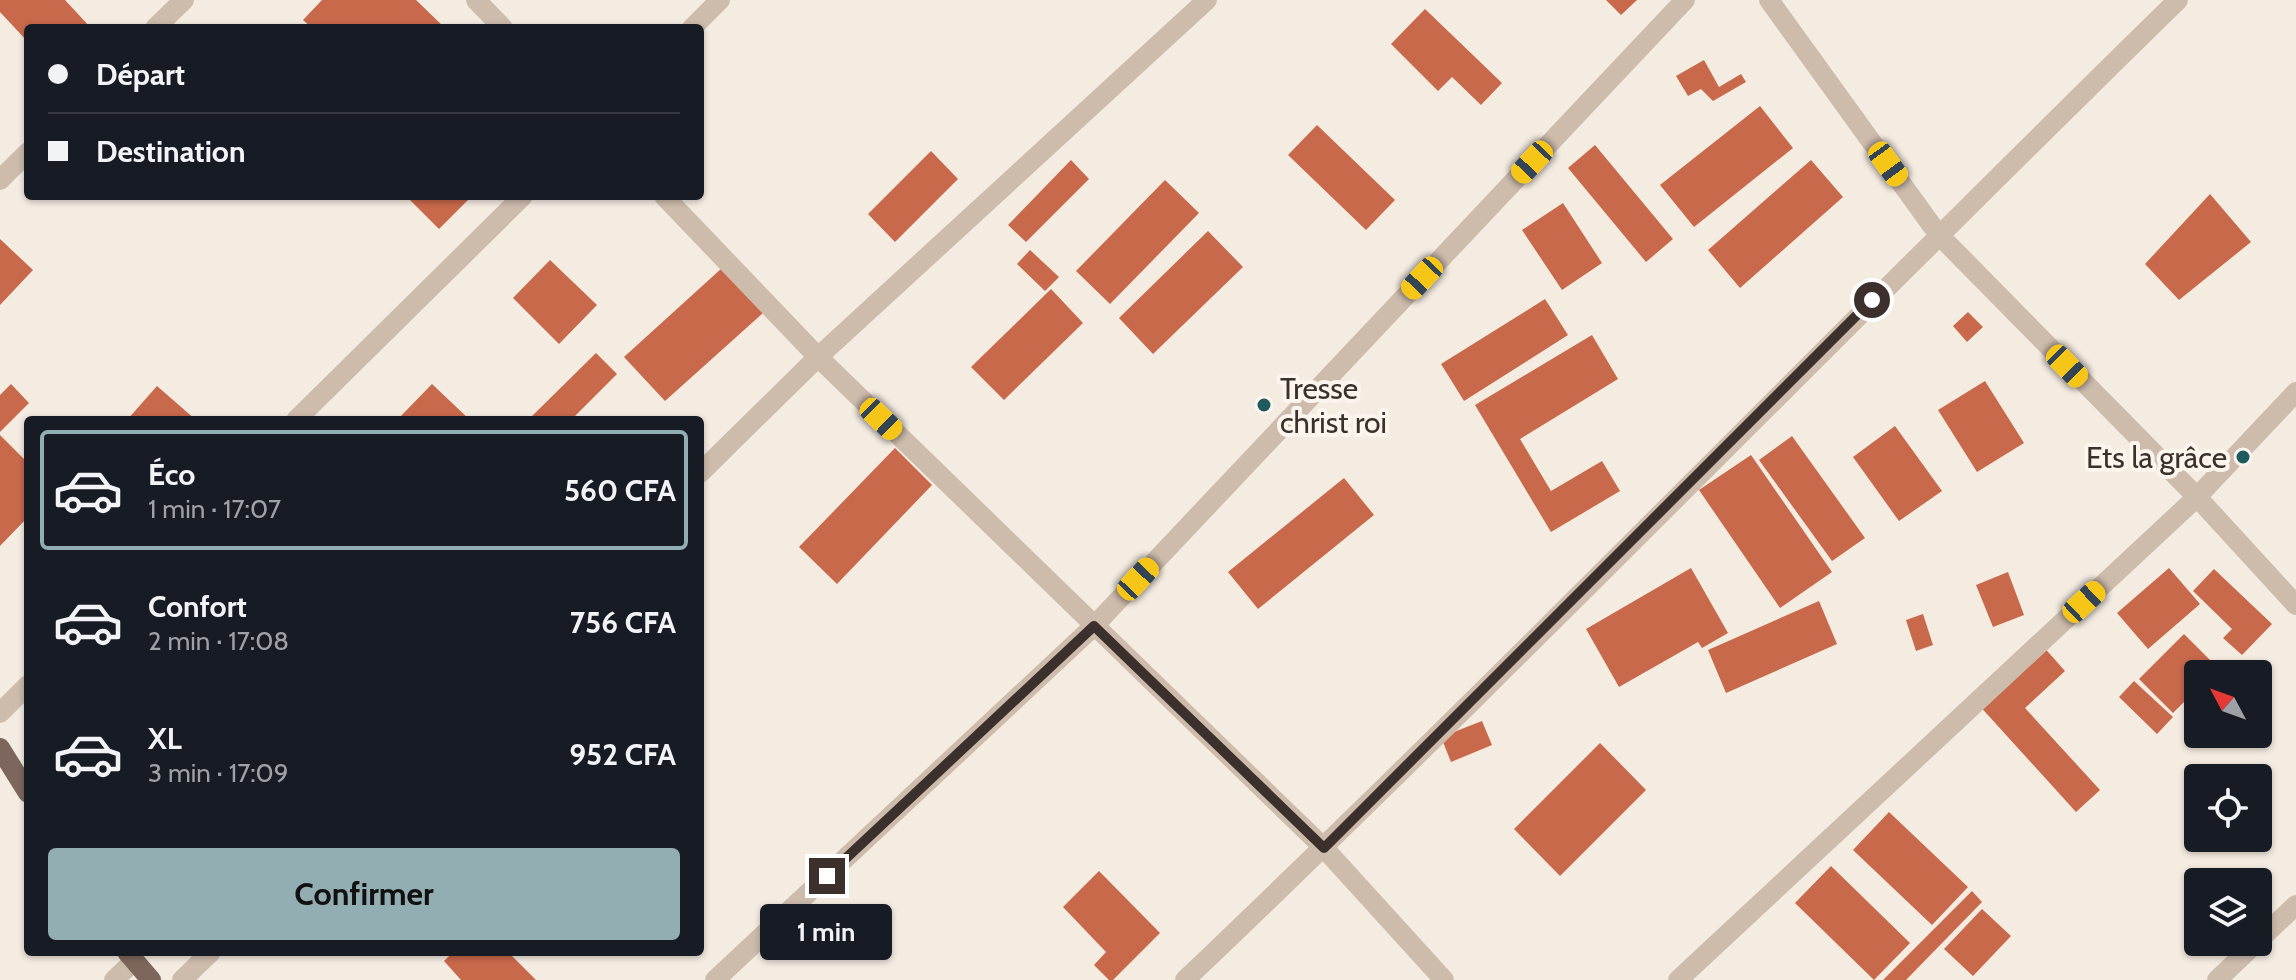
<!DOCTYPE html>
<html lang="fr">
<meta charset="utf-8">
<style>
:root{--surface:#171b24;--page:#242831;--text:#f1f3f6;--muted:#9ea1a6;--line:#363941;--accent:#92aeb2}
body{margin:0;font-family:Cabin,sans-serif;background:var(--page);color:var(--text);height:100vh;display:flex;flex-direction:column;font-size:30px;white-space:nowrap}
*{box-sizing:border-box;margin:0}
p{font-size:26px;color:var(--muted)}
.icon{flex:none;width:44px;height:44px;fill:none;stroke:currentColor;stroke-width:2;stroke-linecap:round;stroke-linejoin:round}
.map{position:relative;flex:1;overflow:hidden}
.details{position:absolute;left:24px;top:416px;width:680px;height:540px;display:flex;flex-direction:column;background:var(--surface);border-radius:8px;box-shadow:0 2px 6px #0004}
.details>*{flex:none}
.guide{position:absolute;left:24px;top:24px;width:680px;height:176px;border-radius:8px;box-shadow:0 2px 6px #0004;display:grid;align-content:center;height:176px;padding:0 24px;background:var(--surface)}
.needle{width:52px;rotate:311deg}
.buttons{position:absolute;left:2184px;top:660px;display:grid;gap:16px}
.buttons a{display:grid;place-items:center;width:88px;height:88px;border-radius:8px;background:var(--surface);box-shadow:0 2px 6px #0004;font-size:40px}
.end{position:absolute;width:36px;height:36px;margin:-18px;border:10px solid #3b302b;background:#fff;box-shadow:0 0 0 4px #fff}
.from{border-radius:50%}
.bubble{position:absolute;height:56px;border-radius:8px;background:var(--surface);box-shadow:0 2px 6px #0004;font-size:26px;font-weight:700;line-height:56px;text-align:center}
.car{position:absolute;width:24px;height:48px;margin:-24px -12px;border-radius:10px;box-shadow:0 0 6px 2px #0007;background:linear-gradient(#f5c518 24%,#345 0 40%,#f5c518 0 76%,#345 0 86%,#f5c518 0)}
.guide b{display:flex;align-items:center;gap:28px;height:76px;font-size:30px}
.guide b+b{border-top:2px solid var(--line)}
.guide i{width:20px;height:20px;background:var(--text)}
ul{padding:14px 0 0;list-style:none}
li{display:flex;align-items:center;gap:24px;height:120px;margin:0 16px 12px;padding:0 8px;border:4px solid transparent;border-radius:8px}
li div{flex:1}
li b{display:block;font-size:30px}
li em{font-style:normal;font-weight:700}
li.selected{border-color:var(--accent)}
li>.icon{width:72px;height:72px;stroke-width:1.5}
.button{display:flex;gap:16px;margin-top:auto;padding:16px 24px}
.button a{flex:1;height:92px;border-radius:8px;background:var(--accent);color:#111;font-size:32px;font-weight:700;line-height:92px;text-align:center}
.map>svg:first-child{display:block}
.building{fill:#c8694b}
.lines{fill:none;stroke-linecap:round;stroke-linejoin:round}
.minor{stroke:#cdbbac;stroke-width:20}
.primary{stroke:#7d675c;stroke-width:20}
.route{stroke:#3b302b;stroke-width:10}
.poi-dot{fill:#1f5a5e;stroke:#fbf5ee;stroke-width:3}
.labels{text-anchor:middle;dominant-baseline:central;stroke-width:8;stroke-linejoin:round;paint-order:stroke}
.poi-label{font-size:30px;fill:#3b302b;stroke:#fbf5ee;text-anchor:start}
</style>
<div class="map">
<svg width="2296" height="980" viewBox="0 0 2296 980">
<rect width="100%" height="100%" fill="#f4ebe1"/>
<path class="building" d="M0 0H65L91 28H28V42L0 12Z
M322 0H416L445 28H312L303 20Z
M1606 0H1637L1621 15Z
M1425 9 1502 83 1481 105 1452 77 1438 91 1391 44Z
M1704 60 1719 87 1741 74 1746 82 1713 101 1701 89 1688 96 1676 76Z
M1760 106 1793 148 1694 227 1660 185Z
M1317 125 1395 200 1366 230 1288 155Z
M1595 145 1673 239 1646 262 1568 168Z
M931 151 958 179 895 242 868 214Z
M1071 160 1089 179 1026 242 1008 225Z
M1811 160 1843 197 1740 288 1708 250Z
M1165 180 1199 213 1110 304 1076 271Z
M2210 194 2251 242 2179 300 2145 264Z
M406 196H472L439 229Z
M1563 203 1602 263 1562 290 1522 230Z
M1208 231 1243 267 1153 354 1119 318Z
M0 239 33 270 0 305Z
M1030 250 1059 277 1045 291 1017 264Z
M550 260 597 305 559 344 513 298Z
M722 268 763 313 665 401 624 357Z
M1051 289 1083 323 1004 400 971 367Z
M1545 299 1568 335 1464 401 1441 364Z
M1968 312 1983 327 1967 342 1953 326Z
M1592 335 1618 379 1520 439 1551 491 1602 461 1620 491 1551 532 1475 405Z
M596 353 617 374 571 420H528Z
M1985 381 2024 443 1977 472 1938 410Z
M11 384 29 403 0 432V395Z
M432 384 470 420H397Z
M157 386 196 420H127Z
M1895 426 1942 491 1899 521 1853 457Z
M0 435 28 463V517L0 546Z
M1792 436 1865 538 1832 561 1759 460Z
M895 448 932 485 837 584 799 547Z
M1751 455 1832 572 1780 608 1699 490Z
M1344 478 1374 515 1258 609 1228 572Z
M1691 568 1728 633 1702 648 1698 642 1619 687 1586 629Z
M2169 568 2200 604 2148 649 2117 613Z
M2214 569 2272 624 2242 655 2223 638 2232 629 2193 591Z
M2008 572 2024 615 1993 627 1976 585Z
M1819 601 1837 644 1726 693 1708 650Z
M1923 614 1933 645 1916 651 1906 620Z
M2184 634 2218 668 2212 674H2198V688L2173 713 2139 679Z
M2041 644 2065 671 2025 708 2100 790 2076 812 1977 703Z
M2134 681 2173 717 2157 734 2119 697Z
M1482 721 1492 745 1451 762 1441 737Z
M1600 743 1646 790 1560 876 1514 829Z
M1889 812 1968 887 1932 925 1853 850Z
M1831 866 1910 943 1874 980 1795 903Z
M1099 871 1160 933 1113 980H1109L1094 965 1106 952 1063 907Z
M1972 891 1982 902 1906 980H1883Z
M1982 909 2011 936 1973 976 1944 949Z
M453 952H508L536 980H461L444 961Z"/>
<g class="lines">
<path class="minor" d="M476 0 503 28
M1769 0 1938 234 2197 497 2296 605
M155 28 184 0
M692 28 720 0
M0 180 28 152
M664 196 818 357 1324 848 1444 980
M296 420 523 196
M700 473 818 357 1207 0
M0 713 28 685
M2258 941 2296 905
M114 980 133 962
M182 980 211 952
M715 980 1094 626 1685 0
M1185 980C1522 659 1845 325 2178 0
M1678 980 2197 497 2296 392
M2217 980 2257 942"/>
<path class="primary" d="M0 748 28 793
M127 952 151 980"/>
</g>
<g class="lines">
<path class="route" d="M827 876 1094 626 1324 848 1872 300"/>
</g>
<g class="poi-dot">
<circle cx="1264" cy="405" r="8"/>
<circle cx="2243" cy="457" r="8"/>
</g>
<g class="labels">
<g class="poi-label">
<text x="1280" y="388">Tresse<tspan x="1280" dy="34">christ roi</tspan></text>
<text x="2227" y="457" text-anchor="end">Ets la grâce</text>
</g>
</g>
</svg>
<div class="buttons">
<a><svg class="needle" viewBox="-14 -14 28 28"><path d="M0-13l5 13h-10z" fill="#e53935"/><path d="M0 13l5-13h-10z" fill="#9ea1a6"/></svg></a>
<a><svg class="icon" aria-label="locate" viewBox="0 0 24 24"><circle cx="12" cy="12" r="6"/><path d="M12 2v4M12 18v4M2 12h4M18 12h4"/></svg></a>
<a><svg class="icon" aria-label="layers" viewBox="0 0 24 24"><path d="M12 4l9 5-9 5-9-5zM3 14l9 5 9-5"/></svg></a>
</div>
<i class="end from" style="left:1872px;top:300px"></i>
<i class="end" style="left:827px;top:876px"></i>
<div class="bubble" style="left:760px;top:904px;width:132px">1 min</div>
<i class="car" style="left:1532px;top:162px;rotate:223deg"></i>
<i class="car" style="left:1888px;top:164px;rotate:144deg"></i>
<i class="car" style="left:1422px;top:278px;rotate:223deg"></i>
<i class="car" style="left:2067px;top:366px;rotate:136deg"></i>
<i class="car" style="left:881px;top:419px;rotate:134deg"></i>
<i class="car" style="left:1138px;top:579px;rotate:43deg"></i>
<i class="car" style="left:2084px;top:602px;rotate:47deg"></i>
<div class="guide">
<b><i class="from"></i>Départ</b>
<b><i></i>Destination</b>
</div>
<section class="details">
<ul>
<li class="selected"><svg class="icon" aria-label="car" viewBox="0 0 24 24"><path d="M5 17H2v-5l4-1 3-4h7l3 4 3 1v5h-3M9 17h6M6 11h13"/><circle cx="7" cy="17" r="2"/><circle cx="17" cy="17" r="2"/></svg><div><b>Éco</b><p>1 min · 17:07</p></div><em>560 CFA</em></li>
<li><svg class="icon" aria-label="car" viewBox="0 0 24 24"><path d="M5 17H2v-5l4-1 3-4h7l3 4 3 1v5h-3M9 17h6M6 11h13"/><circle cx="7" cy="17" r="2"/><circle cx="17" cy="17" r="2"/></svg><div><b>Confort</b><p>2 min · 17:08</p></div><em>756 CFA</em></li>
<li><svg class="icon" aria-label="car" viewBox="0 0 24 24"><path d="M5 17H2v-5l4-1 3-4h7l3 4 3 1v5h-3M9 17h6M6 11h13"/><circle cx="7" cy="17" r="2"/><circle cx="17" cy="17" r="2"/></svg><div><b>XL</b><p>3 min · 17:09</p></div><em>952 CFA</em></li>
</ul>
<div class="button"><a>Confirmer</a></div>
</section>
</div>
